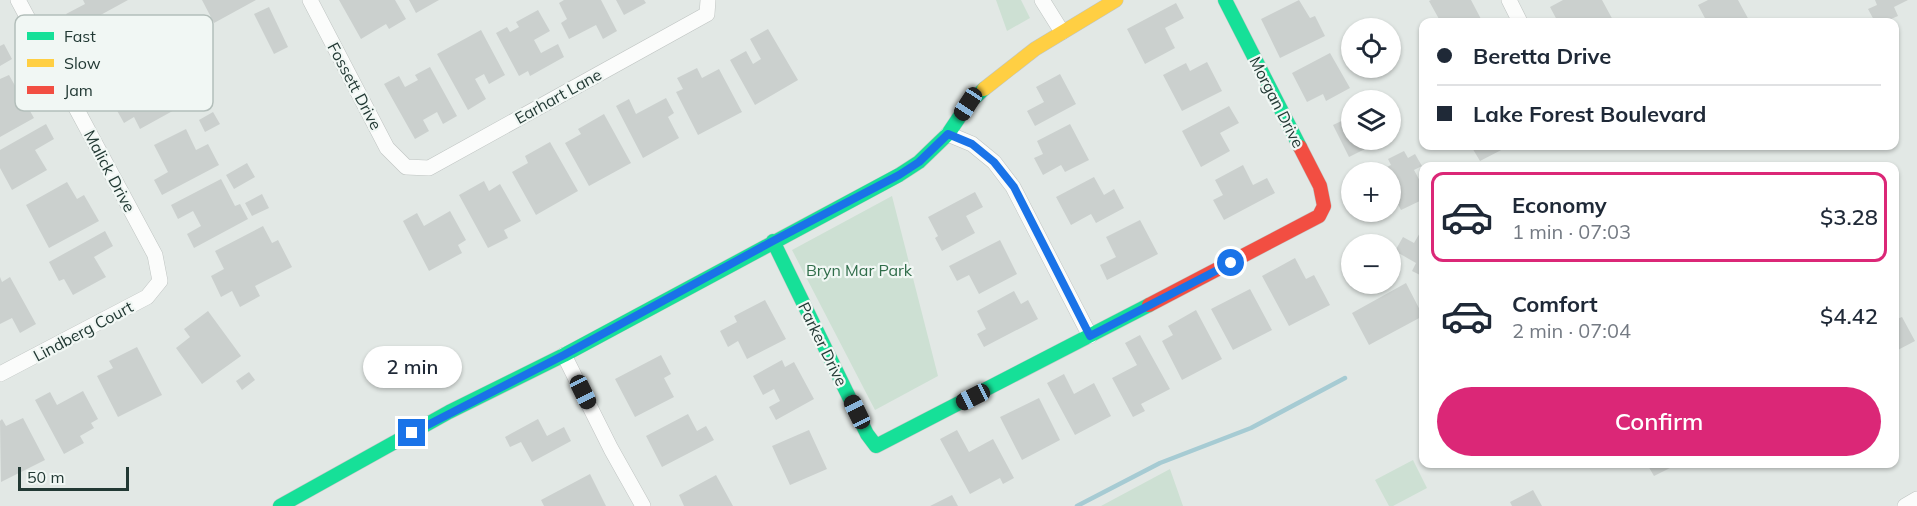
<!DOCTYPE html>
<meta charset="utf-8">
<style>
:root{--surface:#fff;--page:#f6f6f7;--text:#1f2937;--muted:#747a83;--line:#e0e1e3;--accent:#db2777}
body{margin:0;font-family:Mulish,sans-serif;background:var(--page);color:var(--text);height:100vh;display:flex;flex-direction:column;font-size:22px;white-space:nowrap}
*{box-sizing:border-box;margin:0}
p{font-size:20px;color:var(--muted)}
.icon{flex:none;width:33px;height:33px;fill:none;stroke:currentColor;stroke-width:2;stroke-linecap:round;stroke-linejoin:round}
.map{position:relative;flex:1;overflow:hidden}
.details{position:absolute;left:1419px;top:162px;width:480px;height:306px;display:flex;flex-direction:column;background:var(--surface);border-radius:12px;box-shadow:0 2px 4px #0004}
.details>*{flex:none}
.top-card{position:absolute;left:1419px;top:18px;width:480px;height:132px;border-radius:12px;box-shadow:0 2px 4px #0004;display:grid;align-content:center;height:132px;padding:0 18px;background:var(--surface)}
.controls{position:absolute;left:1341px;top:18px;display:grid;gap:12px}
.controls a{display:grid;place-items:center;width:60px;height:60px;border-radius:50%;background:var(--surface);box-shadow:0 2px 4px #0004;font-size:30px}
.scale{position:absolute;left:18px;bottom:15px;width:111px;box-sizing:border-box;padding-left:6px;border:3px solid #223934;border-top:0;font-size:16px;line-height:21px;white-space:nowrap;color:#223934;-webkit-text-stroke:4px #f1f7f4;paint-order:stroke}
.end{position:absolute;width:27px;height:27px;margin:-14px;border:8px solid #1a73e8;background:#fff;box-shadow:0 0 0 3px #fff}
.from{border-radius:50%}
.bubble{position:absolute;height:42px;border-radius:21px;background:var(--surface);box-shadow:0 2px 4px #0004;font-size:20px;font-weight:600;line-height:42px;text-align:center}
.car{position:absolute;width:18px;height:36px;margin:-18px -9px;border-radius:8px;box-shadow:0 0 4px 2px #0007;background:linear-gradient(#222 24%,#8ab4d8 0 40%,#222 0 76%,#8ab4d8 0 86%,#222 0)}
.top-card b{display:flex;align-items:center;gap:21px;height:57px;font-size:22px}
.top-card b+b{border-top:2px solid var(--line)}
.top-card i{width:15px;height:15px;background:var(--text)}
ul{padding:10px 0 0;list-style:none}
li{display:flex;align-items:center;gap:18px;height:90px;margin:0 12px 9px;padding:0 6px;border:3px solid transparent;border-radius:12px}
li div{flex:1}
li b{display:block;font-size:22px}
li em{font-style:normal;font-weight:600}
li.active{border-color:var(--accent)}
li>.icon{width:54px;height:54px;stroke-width:1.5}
.button{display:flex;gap:12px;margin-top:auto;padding:12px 18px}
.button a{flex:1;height:69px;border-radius:36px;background:var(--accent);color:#fff;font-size:24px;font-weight:600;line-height:69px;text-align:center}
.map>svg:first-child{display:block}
.green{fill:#cde0d3}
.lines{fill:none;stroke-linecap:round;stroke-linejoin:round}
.stream{stroke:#a6cbd3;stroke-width:4.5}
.building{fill:#cbd0ce}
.street-casing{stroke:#bfc4c2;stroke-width:16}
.fast-casing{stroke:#bfc5c3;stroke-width:15}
.slow-casing{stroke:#bfc5c3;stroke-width:15}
.jam-casing{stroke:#bfc5c3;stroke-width:15}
.street{stroke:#fbfcfb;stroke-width:15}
.fast{stroke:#16e098;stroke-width:14}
.slow{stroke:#ffcf43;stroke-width:14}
.jam{stroke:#f24e42;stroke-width:14}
.route{stroke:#1a73e8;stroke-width:8}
.labels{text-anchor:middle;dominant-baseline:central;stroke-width:4.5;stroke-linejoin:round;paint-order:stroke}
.street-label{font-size:16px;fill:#223934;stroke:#f1f7f4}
.park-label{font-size:16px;fill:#306d4a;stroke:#f1f7f4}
.key{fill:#f1f7f4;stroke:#b3beba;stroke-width:1.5}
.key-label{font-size:16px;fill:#223934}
</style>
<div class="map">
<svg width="1917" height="506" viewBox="0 0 1917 506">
<rect width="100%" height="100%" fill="#e2e8e5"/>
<path class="green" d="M996 0H1021L1030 18 1007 31Z
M892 196 938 376 875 410 792 250Z
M1413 460 1427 488 1393 506H1389L1375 480Z
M1170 469 1183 506H1101Z"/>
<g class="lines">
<path class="stream" d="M1077 506 1160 463 1251 428 1345 378"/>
</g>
<path class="building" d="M83 0H128L75 29 66 14 85 4Z
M202 0H256L214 23Z
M339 0H395L406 19 389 29 386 24 361 39Z
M409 0H439L416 13Z
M564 0H601L617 31 603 39 596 25 569 39 561 23 567 19 559 3Z
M616 0H644L646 3 624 15Z
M1299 0 1310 18 1315 16 1325 36 1280 58 1261 19Z
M1431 0H1471L1481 19 1473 22H1432L1439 19 1429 1Z
M1563 0H1602L1614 22H1558L1550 7Z
M1708 0H1738L1750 22H1707L1698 5Z
M1875 0H1908L1894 7 1898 16 1884 22H1875L1868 9 1877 5Z
M1176 3 1184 18 1165 28 1175 48 1145 64 1127 29Z
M269 7 288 47 274 54 254 14Z
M538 10 550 31 534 40 541 53 558 44 564 57 530 76 528 71 519 76 496 33 507 27 510 32 519 27 516 22Z
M768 29 798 80 755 105 730 60 746 51 753 64 761 59 750 39Z
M481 30 505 75 489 84 484 74 475 79 486 99 468 110 437 54Z
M4 44 12 59 0 66V46Z
M1330 53 1350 88 1326 101 1323 94 1307 102 1292 73Z
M1207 62 1222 91 1182 111 1163 75 1186 63 1190 71Z
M430 67 457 116 443 124 437 112 423 120 429 131 415 139 384 84 399 76 405 87 418 80 415 75Z
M697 68 702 78 719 69 742 112 698 135 676 92 683 89 677 78Z
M158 71 178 108 140 129 134 117 124 123 110 98Z
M1060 74 1076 104 1035 126 1027 111 1044 102 1036 87Z
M9 75 18 91 25 87 37 107 30 111 34 118 0 137V79Z
M666 98 674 113 668 117 679 138 643 158 616 106 629 99 636 114Z
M1229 106 1239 123 1220 133 1230 151 1201 167 1182 131Z
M213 112 220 124 205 132 199 120Z
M604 114 631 163 589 186 565 143 581 134 578 129Z
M1352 116V140H1383L1349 157 1333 125Z
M46 124 54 139 35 150 47 170 12 190 0 168V150Z
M1070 124 1089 160 1065 172 1061 165 1043 175 1034 158 1043 154 1037 141Z
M186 129 196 150 208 144 219 165 162 195 154 180 168 172 154 145Z
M550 142 578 191 536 215 512 172 528 163 525 156Z
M1471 146H1509L1480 161Z
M1404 151 1408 158 1415 154 1422 166 1414 170 1421 183 1424 181V199L1401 210 1390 189V172H1376L1391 165 1388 159Z
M247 163 255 177 234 189 226 175Z
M1243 165 1253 185 1267 178 1275 193 1224 220 1213 200 1223 195 1215 180Z
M1094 177 1104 195 1114 189 1124 208 1096 223 1091 214 1071 225 1056 197Z
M221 179 235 206 240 204 248 219 194 248 187 234 201 226 193 211 178 219 171 205Z
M484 181 489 191 500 184 521 221 504 230 508 238 488 248 459 195Z
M67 182 77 199 84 195 99 221 49 248 26 205Z
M975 192 983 207 966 216 975 233 942 251 935 238 938 236 928 217Z
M262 194 269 208 252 216 245 203Z
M450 211 466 240 458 245 462 253 429 271 403 221 417 213 424 226Z
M1140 220 1158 254 1107 280 1100 265 1116 257 1106 237Z
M263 226 272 243 278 240 292 267 255 286 260 296 240 307 232 291 221 297 211 276 224 269 215 251Z
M1424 226V277L1412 271 1416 263 1395 251 1403 237 1414 243Z
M105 231 113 246 94 257 106 277 73 295 64 279 59 281 49 262Z
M1000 240 1017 274 979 294 969 275 957 281 949 266Z
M1295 258 1306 279 1314 275 1330 305 1289 326 1262 276Z
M0 277 2 282 10 277 36 324 20 333 12 318 0 324Z
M1406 283 1423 316 1369 345 1352 313Z
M1250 289 1272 330 1233 350 1211 309Z
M1014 291 1021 304 1028 300 1038 319 984 347 977 334 986 329 977 311Z
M765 300 786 339 747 359 738 341 728 347 720 331 737 322 734 316Z
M1196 310 1222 359 1182 380 1162 341 1173 335 1168 326Z
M208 311 241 356 202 384 176 348 190 337 184 329Z
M1902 317 1915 341 1894 352V320Z
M1140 335 1170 389 1141 404 1145 411 1133 417 1112 378 1137 365 1125 343Z
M137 347 162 395 118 417 97 376 113 368 109 361Z
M661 355 671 374 664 378 674 397 635 417 615 379Z
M782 360 785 367 794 362 814 399 776 420 769 407 780 401 774 389 763 395 753 376Z
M249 372 255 380 242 390 236 381Z
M1064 374 1074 394 1094 383 1111 416 1075 435 1047 383Z
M83 391 98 419 91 423 94 428 80 436 84 443 64 454 35 400 50 392 57 405Z
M1039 398 1060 440 1022 460 1000 417Z
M688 414 697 431 706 426 714 440 662 467 646 436Z
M23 418 45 460 1 482 0 421 2 419 6 426Z
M538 419 547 436 564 427 571 441 532 462 521 442 510 447 505 437Z
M809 430 827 469 790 485 772 446Z
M957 430 969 452 993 439 1014 478 1003 484 1000 478 970 494 940 439Z
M1647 464H1678L1654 476Z
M590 474 606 506H544L541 500Z
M716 475 733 506H684L679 495Z
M1533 490 1542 506H1512L1510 502Z
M952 495 958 506H930Z"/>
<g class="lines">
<g class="street-casing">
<path id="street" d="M310 0 387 148 406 167 429 168 707 14 708 0
M1042 0 1062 32
M1509 0 1520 22
M948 134 972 144 994 162 1013 187 1090 336
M564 355 611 449 643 506
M0 374 147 297 160 281 155 255 18 0
M1905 506 1917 499"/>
</g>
<g class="fast-casing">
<path id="fast" d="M1225 0 1300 147
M773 241 867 434 876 446 1149 305
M280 506 449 412 564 355 899 175 919 162 948 134 968 104 984 89"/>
</g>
<g class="slow-casing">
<path id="slow" d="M984 89 1035 49 1116 0"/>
</g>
<g class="jam-casing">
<path id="jam" d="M1149 305 1319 216 1324 206 1320 186 1300 147"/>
</g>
<use href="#street" class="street"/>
<use href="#fast" class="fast"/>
<use href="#slow" class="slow"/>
<use href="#jam" class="jam"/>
</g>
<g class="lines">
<path class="route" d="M412 433 564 355 773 241 899 175 919 162 948 134 972 144 994 162 1014 187 1090 336 1231 263"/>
</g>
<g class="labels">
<g class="street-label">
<text transform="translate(355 86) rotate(62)">Fossett Drive</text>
<text transform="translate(558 96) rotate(-29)">Earhart Lane</text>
<text transform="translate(1277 102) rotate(63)">Morgan Drive</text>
<text transform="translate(110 171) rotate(62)">Malick Drive</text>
<text transform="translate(83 331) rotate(-28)">Lindberg Court</text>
<text transform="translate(823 344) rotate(64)">Parker Drive</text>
</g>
<g class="park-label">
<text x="859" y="270">Bryn Mar Park</text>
</g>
</g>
<rect x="15" y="15" width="198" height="96" rx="9" class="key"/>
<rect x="27" y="32" width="27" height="8" fill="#16e098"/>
<rect x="27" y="59" width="27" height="8" fill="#ffcf43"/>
<rect x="27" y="86" width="27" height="8" fill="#f24e42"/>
<g class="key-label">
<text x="64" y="42">Fast</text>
<text x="64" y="69">Slow</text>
<text x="64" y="96">Jam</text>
</g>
</svg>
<div class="controls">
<a><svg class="icon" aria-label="locate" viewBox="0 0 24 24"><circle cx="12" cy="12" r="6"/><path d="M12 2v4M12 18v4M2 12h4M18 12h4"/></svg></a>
<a><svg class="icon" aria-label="layers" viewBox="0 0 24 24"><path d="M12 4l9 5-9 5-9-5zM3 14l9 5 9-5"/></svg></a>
<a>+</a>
<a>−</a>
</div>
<div class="scale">50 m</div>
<i class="end from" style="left:1231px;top:263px"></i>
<i class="end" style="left:412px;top:433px"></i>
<div class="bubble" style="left:363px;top:346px;width:99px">2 min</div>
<i class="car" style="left:968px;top:104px;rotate:213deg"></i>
<i class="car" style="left:583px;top:392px;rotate:154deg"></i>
<i class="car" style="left:973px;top:397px;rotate:243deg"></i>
<i class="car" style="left:857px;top:412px;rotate:334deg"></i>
<div class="top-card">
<b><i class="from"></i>Beretta Drive</b>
<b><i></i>Lake Forest Boulevard</b>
</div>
<section class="details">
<ul>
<li class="active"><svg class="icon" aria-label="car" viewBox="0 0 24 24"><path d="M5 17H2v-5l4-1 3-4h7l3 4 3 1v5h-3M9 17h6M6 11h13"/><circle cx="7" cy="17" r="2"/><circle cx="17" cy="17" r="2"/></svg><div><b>Economy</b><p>1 min · 07:03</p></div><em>$3.28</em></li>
<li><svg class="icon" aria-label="car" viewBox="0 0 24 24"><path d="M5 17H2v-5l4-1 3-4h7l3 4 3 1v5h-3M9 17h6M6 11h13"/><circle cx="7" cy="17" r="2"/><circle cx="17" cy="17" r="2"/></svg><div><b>Comfort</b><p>2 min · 07:04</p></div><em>$4.42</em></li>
</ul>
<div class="button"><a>Confirm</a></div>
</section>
</div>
